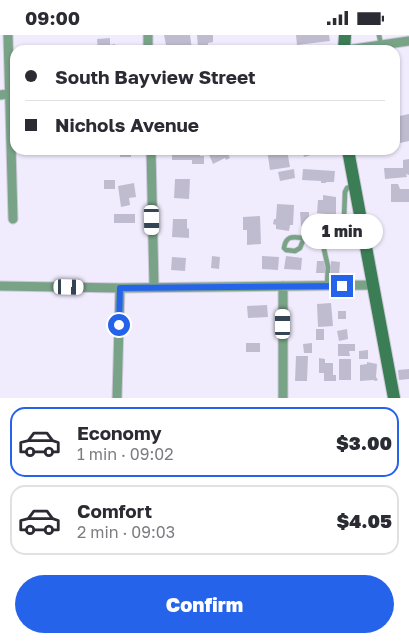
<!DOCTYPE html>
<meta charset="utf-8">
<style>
:root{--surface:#fff;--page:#f2f2f3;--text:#2b2b33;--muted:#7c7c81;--line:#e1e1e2;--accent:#2563eb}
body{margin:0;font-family:"Golos Text",sans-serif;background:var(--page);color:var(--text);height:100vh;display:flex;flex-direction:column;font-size:19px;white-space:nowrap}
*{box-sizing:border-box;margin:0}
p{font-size:16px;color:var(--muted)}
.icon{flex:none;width:28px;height:28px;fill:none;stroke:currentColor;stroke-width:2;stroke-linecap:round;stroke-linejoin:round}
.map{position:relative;height:363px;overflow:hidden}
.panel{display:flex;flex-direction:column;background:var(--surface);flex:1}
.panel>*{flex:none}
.hud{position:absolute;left:10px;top:10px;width:390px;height:110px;border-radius:15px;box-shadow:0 1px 4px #0004;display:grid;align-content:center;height:110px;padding:0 15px;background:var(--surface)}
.end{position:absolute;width:22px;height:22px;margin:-11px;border:6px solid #2563eb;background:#fff;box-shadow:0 0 0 2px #fff}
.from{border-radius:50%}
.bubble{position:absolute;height:35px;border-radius:18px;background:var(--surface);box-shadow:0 1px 4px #0004;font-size:16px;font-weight:800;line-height:35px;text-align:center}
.car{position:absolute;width:15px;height:30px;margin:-15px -8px;border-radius:6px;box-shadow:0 0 4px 1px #0007;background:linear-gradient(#fff 24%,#345 0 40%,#fff 0 76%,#345 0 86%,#fff 0)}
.hud b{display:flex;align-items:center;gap:18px;height:48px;font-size:19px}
.hud b+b{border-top:1px solid var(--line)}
.hud i{width:12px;height:12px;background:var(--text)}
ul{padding:9px 0 0;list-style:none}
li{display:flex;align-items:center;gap:15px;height:70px;margin:0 10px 8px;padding:0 5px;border:2px solid var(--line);border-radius:15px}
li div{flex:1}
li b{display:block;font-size:19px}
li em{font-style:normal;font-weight:800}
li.on{border-color:var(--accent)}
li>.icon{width:45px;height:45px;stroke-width:1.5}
.primary-button{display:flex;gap:10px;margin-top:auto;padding:10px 15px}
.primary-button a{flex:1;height:58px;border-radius:30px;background:var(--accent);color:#fff;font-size:20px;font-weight:800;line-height:58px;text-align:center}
.status{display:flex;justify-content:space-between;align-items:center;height:35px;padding:0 25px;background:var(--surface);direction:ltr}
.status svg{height:14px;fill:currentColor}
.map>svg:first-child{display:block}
.building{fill:#c0bcd0}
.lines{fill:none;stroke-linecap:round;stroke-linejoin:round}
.lane-casing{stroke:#cdc9d9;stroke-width:6}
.street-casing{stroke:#cdc9d9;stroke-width:11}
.secondary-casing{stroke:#cdc9d9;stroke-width:14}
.lane{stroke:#79a387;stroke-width:4.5}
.street{stroke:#79a387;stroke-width:9}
.secondary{stroke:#3b7d55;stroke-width:12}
.route{stroke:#2563eb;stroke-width:6}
</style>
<div class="status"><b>09:00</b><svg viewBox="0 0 49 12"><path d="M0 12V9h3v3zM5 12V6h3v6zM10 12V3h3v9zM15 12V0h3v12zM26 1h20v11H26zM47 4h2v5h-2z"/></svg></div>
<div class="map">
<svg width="409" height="363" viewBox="0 0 409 363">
<rect width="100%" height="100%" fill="#f0ecfd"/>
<path class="building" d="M164 0H190L192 14 167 15Z
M197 0H213V7L208 8V11L198 12Z
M296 0H329L330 6 297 10Z
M110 3V10L115 9 116 15H98L97 4Z
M409 79V106L400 108 399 102H395V82Z
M120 115H131V122H120Z
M172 115H200V121H204V129H192V125H172Z
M207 115H226L230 123 226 125 225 123 213 129Z
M267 115H287L290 132 270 135Z
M302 115H317L318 118 304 122Z
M409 124V140L406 139 407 142 385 144 384 133H403V125Z
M294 134 295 143 280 146 278 137Z
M303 134 335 136 334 147H326V148H321V146L302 145Z
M175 144H190L189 164 174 163Z
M104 145H115V154H104Z
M134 148 136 162 129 163 130 170 121 172 118 151Z
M391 149H398L400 154H409V167H391Z
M323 160 336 162V180L317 178 318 165H323Z
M277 169 294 170 293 190H290L289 196 276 194V190L273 189 274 184H276Z
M300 177H309V191H301Z
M114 179H135V188H114Z
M260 181 261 209 247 210V195H243V182Z
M173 184H187V193L189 194V203L172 202Z
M212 221 220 222 219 234 211 233Z
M262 221 279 222 278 235 262 234Z
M286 221 302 223 301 235 284 234Z
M172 222 186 223 185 236 171 235Z
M317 226H326L325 238H316Z
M331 226 340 227 339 241 330 240Z
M331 268 333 291 318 292 317 269Z
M267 270 268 282 248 283 247 271Z
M338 276H346V284H338Z
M316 294H324V305H316Z
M347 294 348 304 339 306 337 296Z
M246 308H260V317H246Z
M312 308V318H304L303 309Z
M338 309H355V316H349L350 321H338Z
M368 315V324H359V316Z
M296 321H308L307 346H295Z
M319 323 325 324V328H333V340H336V346H324V338H319Z
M339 324H351V345H339Z
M367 327 377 329 376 342 378 345 376 346 373 345 360 346V330L367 329Z
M409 334V344L399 345 398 335Z"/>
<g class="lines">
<g class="lane-casing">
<path id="lane" d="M379 0 381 10
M353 151 347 153 345 157 344 183H359
M304 203 300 213 295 216 286 215 284 213C286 200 293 202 303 203 309 203 315 202 321 201
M327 250 328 232 321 201 336 200 339 196 344 183"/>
</g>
<g class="street-casing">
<path id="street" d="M8 0 13 184
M148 0V15
M347 15 409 6
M0 60 15 58
M151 115 154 252
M0 251 120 253 373 250
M117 363 120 253
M283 363V251"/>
</g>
<g class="secondary-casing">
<path id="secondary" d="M344 15 345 0
M348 115 394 363"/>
</g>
<use href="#lane" class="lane"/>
<use href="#street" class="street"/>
<use href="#secondary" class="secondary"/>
</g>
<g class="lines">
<path class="route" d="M119 290 120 253 342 251"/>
</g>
</svg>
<i class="end from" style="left:119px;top:290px"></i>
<i class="end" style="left:342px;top:251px"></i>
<div class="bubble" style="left:301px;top:179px;width:82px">1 min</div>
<i class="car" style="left:152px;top:185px;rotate:179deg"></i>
<i class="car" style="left:69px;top:252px;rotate:91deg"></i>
<i class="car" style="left:283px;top:289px;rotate:0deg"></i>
<div class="hud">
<b><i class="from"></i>South Bayview Street</b>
<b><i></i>Nichols Avenue</b>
</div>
</div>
<section class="panel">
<ul>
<li class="on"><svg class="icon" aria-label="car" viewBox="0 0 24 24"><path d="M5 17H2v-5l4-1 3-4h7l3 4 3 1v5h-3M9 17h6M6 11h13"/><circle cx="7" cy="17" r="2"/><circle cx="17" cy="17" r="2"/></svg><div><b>Economy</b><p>1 min · 09:02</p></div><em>$3.00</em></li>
<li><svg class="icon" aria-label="car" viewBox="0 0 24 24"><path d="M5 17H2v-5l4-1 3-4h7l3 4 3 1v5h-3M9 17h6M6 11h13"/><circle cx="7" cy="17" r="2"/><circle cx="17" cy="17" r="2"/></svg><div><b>Comfort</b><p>2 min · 09:03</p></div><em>$4.05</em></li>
</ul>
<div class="primary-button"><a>Confirm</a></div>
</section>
